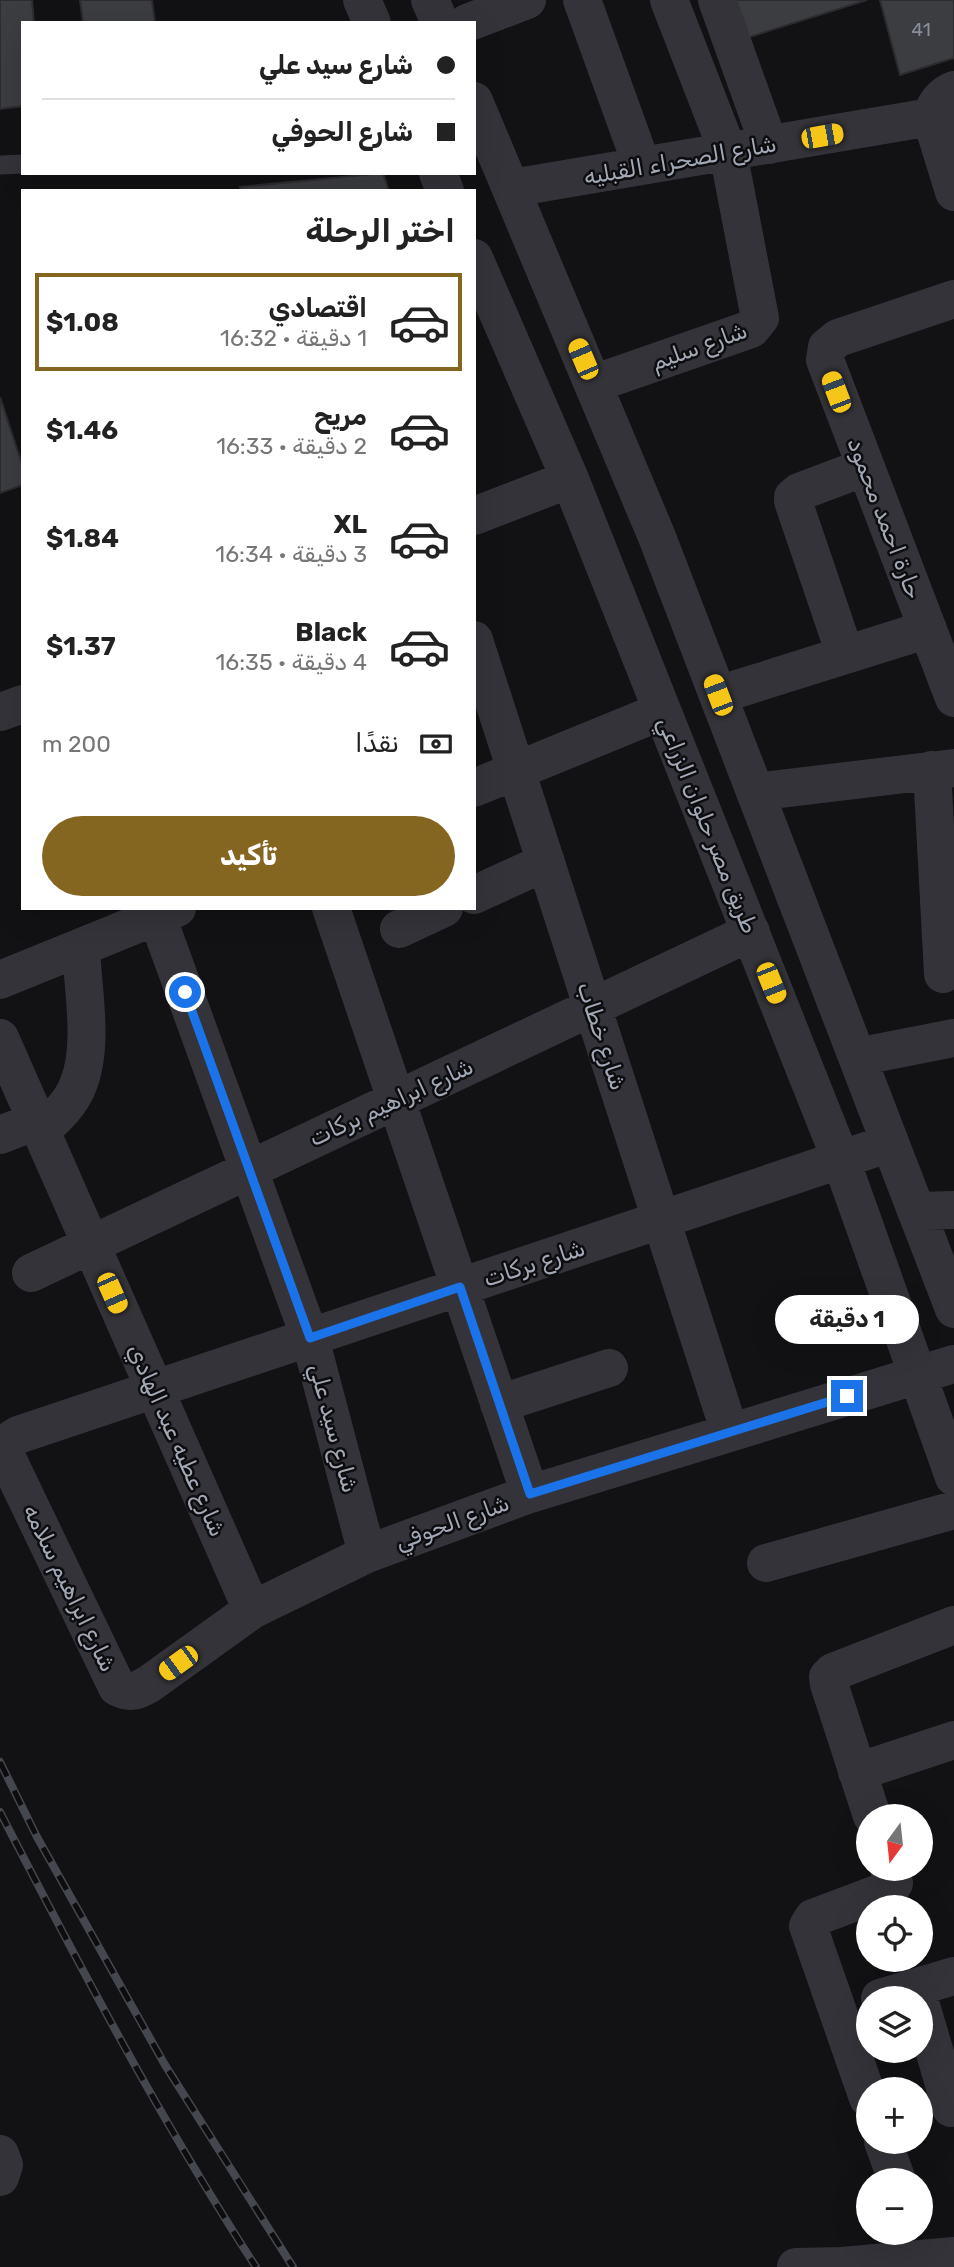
<!DOCTYPE html>
<html lang="ar">
<meta charset="utf-8">
<style>
:root{--surface:#fff;--page:#f6f6f6;--text:#222;--muted:#767676;--line:#e0e0e0;--accent:#856621}
body{margin:0;font-family:Rubik,Cairo,sans-serif;background:var(--page);color:var(--text);direction:rtl;height:100vh;display:flex;flex-direction:column;font-size:26px;white-space:nowrap}
*{box-sizing:border-box;margin:0}
p{font-size:23px;color:var(--muted)}
.icon{flex:none;width:38px;height:38px;fill:none;stroke:currentColor;stroke-width:2;stroke-linecap:round;stroke-linejoin:round}
.map{position:relative;flex:1;overflow:hidden;direction:ltr}
.side{position:absolute;left:21px;top:189px;width:455px;height:721px;display:flex;flex-direction:column;background:var(--surface);border-radius:0px;box-shadow:0 7px 28px #0002;direction:rtl}
.side>*{flex:none}
.guide{position:absolute;left:21px;top:21px;width:455px;height:154px;border-radius:0px;box-shadow:0 7px 28px #0002;direction:rtl;display:grid;align-content:center;height:154px;padding:0 21px;background:var(--surface)}
.needle{width:46px;rotate:195deg}
.fabs{position:absolute;left:856px;top:1804px;display:grid;gap:14px}
.fabs a{display:grid;place-items:center;width:77px;height:77px;border-radius:50%;background:var(--surface);box-shadow:0 7px 28px #0002;font-size:35px}
.end{position:absolute;width:32px;height:32px;margin:-16px;border:9px solid #1a73e8;background:#fff;box-shadow:0 0 0 4px #fff}
.from{border-radius:50%}
.bubble{position:absolute;height:49px;border-radius:24px;background:var(--surface);box-shadow:0 7px 28px #0002;font-size:23px;font-weight:700;line-height:49px;text-align:center;direction:rtl}
.car{position:absolute;width:21px;height:42px;margin:-21px -10px;border-radius:9px;box-shadow:0 0 5px 2px #0007;background:linear-gradient(#f5c518 24%,#345 0 40%,#f5c518 0 76%,#345 0 86%,#f5c518 0)}
.guide b{display:flex;align-items:center;gap:24px;height:66px;font-size:26px}
.guide b+b{border-top:2px solid var(--line)}
.guide i{width:18px;height:18px;background:var(--text)}
ul{padding:0;list-style:none}
li{display:flex;align-items:center;gap:21px;height:98px;margin:0 14px 10px;padding:0 7px;border:4px solid transparent;border-radius:0px}
li div{flex:1}
li b{display:block;font-size:26px}
li em{font-style:normal;font-weight:700}
li.active{border-color:var(--accent)}
li>.icon{width:63px;height:63px;stroke-width:1.5}
h2{padding:0 21px;font-size:32px;line-height:84px}
.pay{display:flex;align-items:center;gap:18px;height:77px;padding:0 21px;font-size:26px}
.pay p{margin-inline-start:auto}
.primary-button{display:flex;gap:14px;margin-top:auto;padding:14px 21px}
.primary-button a{flex:1;height:80px;border-radius:42px;background:var(--accent);color:#fff;font-size:28px;font-weight:700;line-height:80px;text-align:center}
.map>svg:first-child{display:block}
.building{fill:#3c3d41;stroke:#2c2c30;stroke-width:2}
.lines{fill:none;stroke-linecap:round;stroke-linejoin:round}
.lane{stroke:#333339;stroke-width:19}
.street{stroke:#333339;stroke-width:38}
.rail-casing{stroke:#45474e;stroke-width:8}
.rail{stroke:#0d0d0f;stroke-width:5;stroke-dasharray:16;stroke-linecap:butt}
.route{stroke:#1a73e8;stroke-width:9}
.labels{text-anchor:middle;dominant-baseline:central;stroke-width:5;stroke-linejoin:round;paint-order:stroke}
.number-label{font-size:19px;fill:#888d98}
.street-label{font-size:23px;fill:#a2a8b5;stroke:#0d0d0f}
</style>
<div class="map">
<svg width="954" height="2267" viewBox="0 0 954 2267">
<rect width="100%" height="100%" fill="#121214"/>
<path class="building" d="M0 0H32L34 23H23V106L0 109Z
M80 0H152L155 23H83Z
M728 0H867L740 40Z
M880 0H954V58L900 75Z
M383 173 389 191H241L240 187Z
M0 397 23 467V485L0 493Z"/>
<g class="lines">
<path class="lane" d="M0 165 23 164"/>
<path class="street" d="M362 0 372 23
M430 0 440 23
M582 0 642 166
M717 0 769 145
M467 23 527 0
M474 101 657 537 954 1309
M931 117 954 192
M931 117C935 104 941 95 954 90
M438 173 445 191
M512 188 931 117 939 124 954 128
M474 258 570 479 841 1160 954 1477
M954 299 838 338 827 347 825 360 954 698
M593 384 751 329 760 318 728 152 669 0
M474 516 570 479
M474 640 730 1433
M845 654 793 501V497L799 492 865 467
M718 695 928 629
M0 712 23 704
M932 770 943 974
M474 788 662 711
M755 792 954 768
M474 895 546 862
M154 908 310 1338 367 1554
M331 908 530 1494
M399 929 444 908
M0 980 177 908
M0 1038 252 1610
M857 1057 954 1038
M41 1131C55 1118 71 1104 78 1085 94 1047 83 990 81 949
M0 1135 36 1121
M890 1143 18 1435C9 1440 4 1445 6 1456L117 1687C130 1694 137 1691 149 1684L252 1610 367 1554 530 1494 954 1364
M916 1211 954 1210
M31 1273 751 932
M499 1404 609 1368
M766 1563 954 1510
M857 1772 954 1740
M872 1816 829 1684 828 1677 833 1672 954 1625
M880 1998 954 1976
M920 2002 951 2108
M868 2098 808 1926 813 1918 890 1889 894 1883 889 1869
M883 2142 897 2180
M0 2154 4 2165 0 2177
M796 2267 842 2266 954 2256"/>
<g class="rail-casing">
<path id="rail" d="M0 1762 37 1837 165 2065 293 2267
M0 1812C80 1967 161 2121 256 2267"/>
</g>
<use href="#rail" class="rail"/>
</g>
<g class="lines">
<path class="route" d="M185 992 310 1338 460 1287 530 1494 847 1396"/>
</g>
<g class="labels">
<g class="number-label">
<text x="921" y="29">41</text>
</g>
<g class="street-label">
<text transform="translate(680 160) rotate(-10)">شارع الصحراء القبليه</text>
<text transform="translate(699 346) rotate(-20)">شارع سليم</text>
<text transform="translate(885 518) rotate(69)">حارة احمد محمود</text>
<text transform="translate(708 825) rotate(68)">طريق مصر حلوان الزراعي</text>
<text transform="translate(602 1036) rotate(72)">شارع خطاب</text>
<text transform="translate(391 1102) rotate(-25)">شارع ابراهيم بركات</text>
<text transform="translate(534 1263) rotate(-18)">شارع بركات</text>
<text transform="translate(334 1428) rotate(75)">شارع سيد علي</text>
<text transform="translate(177 1440) rotate(66)">شارع عطيه عبد الهادي</text>
<text transform="translate(452 1522) rotate(-20)">شارع الحوفي</text>
<text transform="translate(70 1588) rotate(64)">شارع ابراهيم سلامه</text>
</g>
</g>
</svg>
<div class="fabs">
<a><svg class="needle" viewBox="-14 -14 28 28"><path d="M0-13l5 13h-10z" fill="#e53935"/><path d="M0 13l5-13h-10z" fill="#767676"/></svg></a>
<a><svg class="icon" aria-label="locate" viewBox="0 0 24 24"><circle cx="12" cy="12" r="6"/><path d="M12 2v4M12 18v4M2 12h4M18 12h4"/></svg></a>
<a><svg class="icon" aria-label="layers" viewBox="0 0 24 24"><path d="M12 4l9 5-9 5-9-5zM3 14l9 5 9-5"/></svg></a>
<a>+</a>
<a>−</a>
</div>
<i class="end from" style="left:185px;top:992px"></i>
<i class="end" style="left:847px;top:1396px"></i>
<div class="bubble" style="left:775px;top:1295px;width:144px">1 دقيقة</div>
<i class="car" style="left:822px;top:136px;rotate:80deg"></i>
<i class="car" style="left:583px;top:359px;rotate:337deg"></i>
<i class="car" style="left:836px;top:392px;rotate:339deg"></i>
<i class="car" style="left:718px;top:695px;rotate:339deg"></i>
<i class="car" style="left:771px;top:983px;rotate:158deg"></i>
<i class="car" style="left:112px;top:1293px;rotate:156deg"></i>
<i class="car" style="left:178px;top:1663px;rotate:234deg"></i>
<div class="guide">
<b><i class="from"></i>شارع سيد علي</b>
<b><i></i>شارع الحوفي</b>
</div>
<section class="side">
<h2>اختر الرحلة</h2>
<ul>
<li class="active"><svg class="icon" aria-label="car" viewBox="0 0 24 24"><path d="M5 17H2v-5l4-1 3-4h7l3 4 3 1v5h-3M9 17h6M6 11h13"/><circle cx="7" cy="17" r="2"/><circle cx="17" cy="17" r="2"/></svg><div><b>اقتصادي</b><p>1 دقيقة · 16:32</p></div><em>$1.08</em></li>
<li><svg class="icon" aria-label="car" viewBox="0 0 24 24"><path d="M5 17H2v-5l4-1 3-4h7l3 4 3 1v5h-3M9 17h6M6 11h13"/><circle cx="7" cy="17" r="2"/><circle cx="17" cy="17" r="2"/></svg><div><b>مريح</b><p>2 دقيقة · 16:33</p></div><em>$1.46</em></li>
<li><svg class="icon" aria-label="car" viewBox="0 0 24 24"><path d="M5 17H2v-5l4-1 3-4h7l3 4 3 1v5h-3M9 17h6M6 11h13"/><circle cx="7" cy="17" r="2"/><circle cx="17" cy="17" r="2"/></svg><div><b>XL</b><p>3 دقيقة · 16:34</p></div><em>$1.84</em></li>
<li><svg class="icon" aria-label="car" viewBox="0 0 24 24"><path d="M5 17H2v-5l4-1 3-4h7l3 4 3 1v5h-3M9 17h6M6 11h13"/><circle cx="7" cy="17" r="2"/><circle cx="17" cy="17" r="2"/></svg><div><b>Black</b><p>4 دقيقة · 16:35</p></div><em>$1.37</em></li>
</ul>
<div class="pay"><svg class="icon" aria-label="cash" viewBox="0 0 24 24"><path d="M3 7h18v10H3z"/><circle cx="12" cy="12" r="2"/></svg>نقدًا<p>200 m</p></div>
<div class="primary-button"><a>تأكيد</a></div>
</section>
</div>
